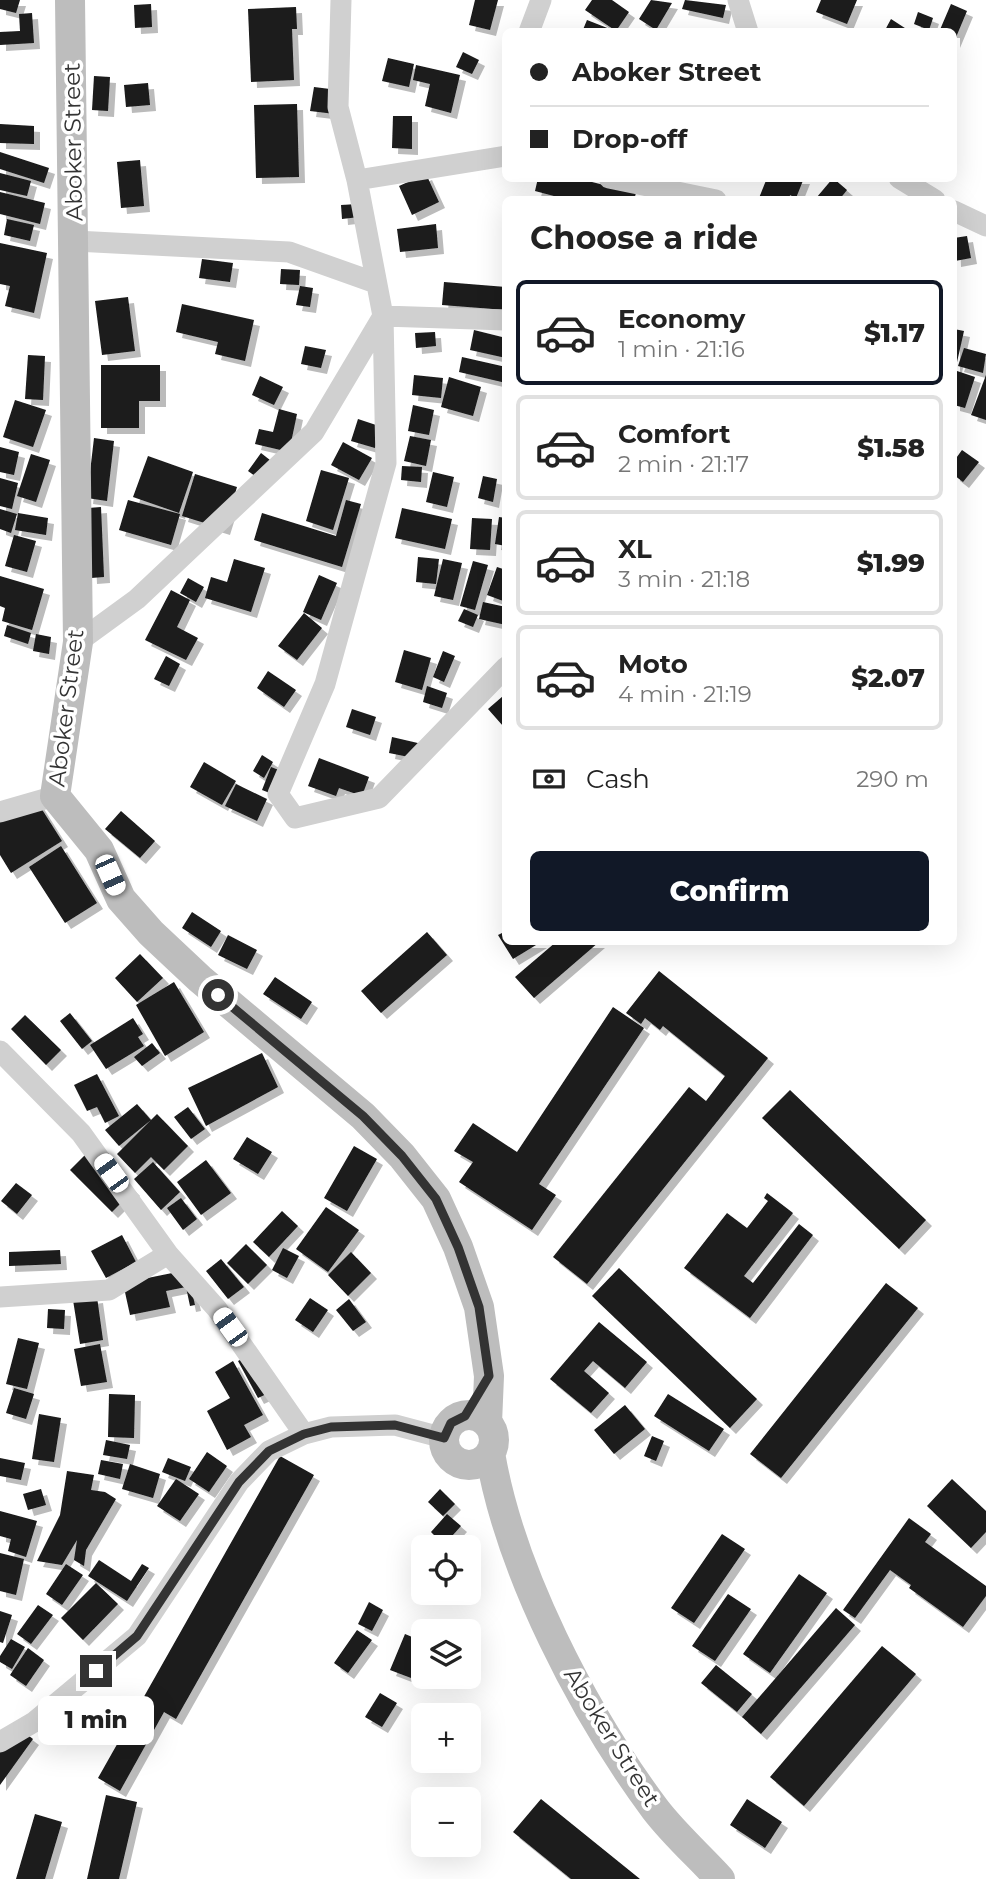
<!DOCTYPE html>
<meta charset="utf-8">
<style>
:root{--surface:#fff;--page:#f6f6f6;--text:#222;--muted:#767676;--line:#e0e0e0;--accent:#111827}
body{margin:0;font-family:Montserrat,sans-serif;background:var(--page);color:var(--text);height:100vh;display:flex;flex-direction:column;font-size:26px;white-space:nowrap}
*{box-sizing:border-box;margin:0}
p{font-size:23px;color:var(--muted)}
.icon{flex:none;width:38px;height:38px;fill:none;stroke:currentColor;stroke-width:2;stroke-linecap:round;stroke-linejoin:round}
.map{position:relative;flex:1;overflow:hidden}
.drawer{position:absolute;left:502px;top:196px;width:455px;height:749px;display:flex;flex-direction:column;background:var(--surface);border-radius:10px;box-shadow:0 7px 28px #0002}
.drawer>*{flex:none}
.hud{position:absolute;left:502px;top:28px;width:455px;height:154px;border-radius:10px;box-shadow:0 7px 28px #0002;display:grid;align-content:center;height:154px;padding:0 28px;background:var(--surface)}
.fabs{position:absolute;left:411px;top:1535px;display:grid;gap:14px}
.fabs a{display:grid;place-items:center;width:70px;height:70px;border-radius:10px;background:var(--surface);box-shadow:0 7px 28px #0002;font-size:35px}
.end{position:absolute;width:32px;height:32px;margin:-16px;border:9px solid #333;background:#fff;box-shadow:0 0 0 4px #fff}
.from{border-radius:50%}
.bubble{position:absolute;height:49px;border-radius:10px;background:var(--surface);box-shadow:0 7px 28px #0002;font-size:23px;font-weight:800;line-height:49px;text-align:center}
.car{position:absolute;width:21px;height:42px;margin:-21px -10px;border-radius:9px;box-shadow:0 0 5px 2px #0007;background:linear-gradient(#fff 24%,#345 0 40%,#fff 0 76%,#345 0 86%,#fff 0)}
.hud b{display:flex;align-items:center;gap:24px;height:66px;font-size:26px}
.hud b+b{border-top:2px solid var(--line)}
.hud i{width:18px;height:18px;background:var(--text)}
ul{padding:0;list-style:none}
li{display:flex;align-items:center;gap:21px;height:105px;margin:0 14px 10px;padding:0 14px;border:4px solid var(--line);border-radius:10px}
li div{flex:1}
li b{display:block;font-size:26px}
li em{font-style:normal;font-weight:800}
li.on{border-color:var(--accent)}
li>.icon{width:63px;height:63px;stroke-width:1.5}
h2{padding:0 28px;font-size:32px;line-height:84px}
.pay{display:flex;align-items:center;gap:18px;height:77px;padding:0 28px;font-size:26px}
.pay p{margin-inline-start:auto}
.button{display:flex;gap:14px;margin-top:auto;padding:14px 28px}
.button a{flex:1;height:80px;border-radius:10px;background:var(--accent);color:#fff;font-size:28px;font-weight:800;line-height:80px;text-align:center}
.map>svg:first-child{display:block}
.building{fill:#1a1a1a;filter:url(#shadow)}
.lines{fill:none;stroke-linecap:round;stroke-linejoin:round}
.minor{stroke:#d0d0d0;stroke-width:21}
.secondary{stroke:#bdbdbd;stroke-width:30}
.route{stroke:#333;stroke-width:9}
.labels{text-anchor:middle;dominant-baseline:central;stroke-width:7;stroke-linejoin:round;paint-order:stroke}
.street-label{font-size:23px;fill:#333;stroke:#fff}
</style>
<div class="map">
<svg width="986" height="1879" viewBox="0 0 986 1879">
<defs>
<filter id="shadow"><feDropShadow dx="6" dy="6" stdDeviation="0" flood-color="#0004"/></filter>
</defs>
<rect width="100%" height="100%" fill="#fff"/>
<path class="building" d="M0 0H20L16 13 0 9Z
M475 0H498L490 30 469 25Z
M592 0H612L629 12 616 31 585 10Z
M651 0 672 3 656 30 639 19Z
M685 0 726 5 723 18 682 9Z
M821 0H857L847 24 816 12Z
M151 4 152 27 135 28 134 5Z
M951 4 967 11 954 42V32H939Z
M296 7 297 29H292L294 80 251 82 248 9Z
M918 12 933 18 929 30 914 24Z
M32 13 34 43 0 45V32L20 31 19 14Z
M891 19 911 32H884Z
M587 20 615 31V32H582Z
M463 52 479 60 472 74 456 67Z
M388 58 414 64 409 87 382 81Z
M416 65 460 75 451 113 425 106 430 84 413 80Z
M94 76 110 77 108 111 92 110Z
M148 83 150 105 126 107 124 85Z
M314 87 338 90 335 114 310 111Z
M297 104 299 177 256 178 254 105Z
M393 116H412V149L392 148Z
M0 124 34 126V144L0 143Z
M0 152 49 168 44 183 0 169Z
M140 160 144 206 121 208 117 162Z
M0 173 31 181 27 196 0 190Z
M426 174 439 202 412 215 399 186Z
M538 178H576L636 193 634 200H569L535 191Z
M767 178H804L796 198 790 195 789 200H763L759 198Z
M833 178 847 190 839 200H819L817 197Z
M0 192 45 203 40 224 0 214Z
M358 204 359 217 342 219 341 205Z
M7 219 34 225 30 241 4 235Z
M436 224 438 248 400 252 397 229Z
M967 236 971 258 955 261 954 238Z
M0 243 47 253 34 313 5 306 10 286 0 284Z
M202 259 233 263 230 282 199 278Z
M281 269 300 270 299 285 280 284Z
M444 282 506 287V310L442 305Z
M300 286 313 288 310 307 296 305Z
M128 297 135 351 102 355 95 301Z
M182 304 254 320 245 361 215 354 218 342 176 332Z
M954 329 964 331 955 371H954Z
M474 330 506 338V358L470 350Z
M435 332 436 346 416 348 415 333Z
M305 346 326 350 321 368 301 364Z
M964 348 986 354 983 373 958 366Z
M28 355 45 356 43 400 25 399Z
M462 357 506 367V383L459 372Z
M101 365H160V401H139V428H101Z
M957 371 975 377 965 408 954 405V382Z
M414 375 443 378 441 398 412 395Z
M986 375V420L971 415Z
M260 376 283 387 274 405 252 395Z
M449 377 481 387 473 416 441 407Z
M15 400 46 410 33 447 3 437Z
M413 405 434 410 429 435 408 431Z
M279 409 297 414 289 452 255 444 259 429 273 432Z
M358 419 382 427 375 448 351 441Z
M410 436 431 440 426 466 404 461Z
M94 438 114 441 107 501 87 498Z
M343 442 372 458 359 480 331 465Z
M0 447 19 452 14 475 0 472Z
M962 450 979 462 963 482 954 475V461Z
M261 453 275 464 262 481 248 471Z
M31 454 50 460 36 502 17 496Z
M148 456 193 472 179 513 133 497Z
M402 466 422 467 421 482 401 480Z
M321 470 349 478 333 530 306 521Z
M433 472 454 477 447 507 426 502Z
M195 474 237 487 224 529 182 516Z
M483 476 497 479 493 502 478 498Z
M0 478 18 483 12 509 0 506Z
M128 500 180 514 171 545 119 530Z
M346 500 361 504 342 567 254 540 262 513 336 536Z
M101 507 104 577 91 578 88 508Z
M402 508 452 519 445 549 395 538Z
M0 509 17 514 11 533 0 529Z
M18 513 48 518 46 535 15 530Z
M499 517 506 518V546L495 544Z
M472 518 492 519 490 550 470 549Z
M14 535 36 541 27 572 5 566Z
M418 557 439 559 436 584 416 582Z
M234 559 265 568 251 612 205 598 211 577 227 582Z
M443 559 462 563 453 600 434 596Z
M473 561 488 565 475 610 460 606Z
M497 567 506 570V602L487 595Z
M319 575 337 583 321 620 303 612Z
M0 576 44 589 32 630 2 621 5 608 0 606Z
M188 578 204 587 196 602 180 593Z
M171 590 190 600 177 627 198 638 186 660 145 640Z
M483 602 506 607V625L479 619Z
M464 609 478 615 473 627 458 621Z
M304 613 322 628 297 660 278 646Z
M7 625 31 633 28 644 4 636Z
M36 634 51 637 49 654 33 651Z
M404 650 431 658 422 690 395 682Z
M443 651 455 656 444 682 433 677Z
M166 656 180 664 169 686 154 679Z
M268 671 296 690 284 707 257 688Z
M427 686 447 693 442 708 423 702Z
M503 696 506 699 503 726 488 709Z
M352 709 376 717 370 735 346 727Z
M392 737 422 744 419 759 389 753Z
M262 755 273 762 264 778 253 771Z
M319 758 369 777 362 796 339 788 336 796 308 786Z
M204 762 236 781 222 805 190 787Z
M271 767 284 772 275 795 262 790Z
M236 784 267 799 257 821 225 806Z
M36 800 62 841 11 873 0 855V822Z
M121 811 155 841 140 858 105 829Z
M61 846 97 903 65 923 29 867Z
M192 912 221 931 211 947 182 928Z
M506 931V942H541L513 959 498 935Z
M427 932 447 955 381 1013 361 991Z
M228 935 257 950 247 969 218 955Z
M556 942H599L534 998 515 977Z
M140 954 163 978 137 1002 115 978Z
M659 971 768 1058 587 1284 553 1257 689 1087 706 1101 725 1076 663 1026 660 1030 645 1018 641 1024 626 1013Z
M275 977 312 1002 301 1019 263 994Z
M174 982 204 1032 165 1056 136 1005Z
M613 1007 644 1028 539 1184 556 1195 532 1230 459 1182 473 1162 454 1151 473 1123 517 1152Z
M70 1013 92 1041 82 1049 60 1021Z
M25 1015 61 1050 46 1065 11 1029Z
M133 1018 143 1034 138 1037 144 1046 106 1069 90 1045Z
M152 1043 160 1053 142 1066 134 1057Z
M262 1053 278 1087 206 1126 188 1088Z
M97 1074 119 1116 105 1123 97 1107 87 1111 74 1085Z
M790 1090 926 1220 899 1249 762 1118Z
M137 1104 151 1120 119 1146 105 1130Z
M188 1107 205 1129 191 1139 174 1117Z
M157 1114 188 1146 164 1170 151 1157 135 1173 117 1154Z
M247 1137 272 1152 258 1174 233 1159Z
M354 1146 377 1159 347 1211 324 1198Z
M92 1148 134 1190 112 1212 70 1170Z
M206 1160 231 1193 201 1215 177 1182Z
M153 1162 180 1192 161 1210 134 1179Z
M16 1183 32 1195 17 1214 1 1201Z
M767 1193 793 1213 744 1276 753 1283 799 1224 813 1235 750 1318 684 1268 727 1213 747 1228 768 1201 764 1198Z
M181 1198 197 1219 183 1230 167 1208Z
M326 1207 359 1230 328 1272 296 1249Z
M282 1211 298 1226 269 1257 253 1242Z
M122 1235 136 1262 106 1278 91 1251Z
M246 1244 267 1265 248 1284 227 1263Z
M283 1248 299 1256 287 1278 272 1270Z
M60 1250 61 1264 9 1266V1252Z
M351 1252 371 1273 348 1296 328 1275Z
M221 1259 244 1287 228 1299 206 1271Z
M619 1268 757 1399 730 1428 592 1296Z
M187 1270 195 1305 190 1306 186 1287 166 1291 170 1307 130 1315 123 1283Z
M886 1283 918 1308 781 1478 750 1454Z
M97 1297 103 1340 80 1344 73 1300Z
M310 1298 328 1310 313 1332 295 1320Z
M349 1299 366 1322 353 1331 336 1310Z
M48 1309 65 1310 64 1329 47 1328Z
M599 1322 647 1362 625 1388 593 1361 584 1371 609 1393 591 1413 550 1379Z
M18 1338 39 1343 27 1389 6 1384Z
M100 1344 107 1382 81 1386 74 1349Z
M255 1352 275 1390 258 1398 238 1361Z
M233 1361 263 1415 244 1425 251 1437 227 1450 207 1411 230 1398 215 1372Z
M14 1388 34 1394 26 1419 6 1413Z
M109 1394 135 1395 134 1438 108 1437Z
M668 1394 724 1429 709 1451 654 1416Z
M625 1405 645 1429 614 1454 594 1430Z
M39 1414 61 1418 54 1462 32 1459Z
M652 1436 664 1441 656 1461 644 1456Z
M106 1440 130 1445 127 1459 103 1455Z
M207 1452 227 1466 209 1492 189 1479Z
M280 1456 314 1475 176 1719 164 1712 120 1791 98 1778Z
M0 1458 25 1463 21 1480 0 1476Z
M168 1458 191 1467 185 1481 162 1472Z
M101 1460 123 1464 120 1479 98 1474Z
M130 1464 160 1474 153 1498 122 1489Z
M67 1471 94 1475 91 1490 105 1492 116 1499 86 1550 84 1566 74 1560 77 1540 62 1565 37 1561 60 1515Z
M176 1479 199 1494 180 1521 157 1506Z
M952 1479 986 1511V1532L971 1548 927 1506Z
M41 1489 46 1505 28 1510 23 1494Z
M440 1489 455 1504 443 1516 428 1502Z
M0 1511 37 1521 26 1557 8 1551 11 1539 0 1536Z
M447 1514 461 1526 444 1545 431 1532Z
M909 1518 931 1534 925 1542 986 1586V1596L963 1627 909 1588 911 1585 890 1570 855 1618 843 1610Z
M722 1534 745 1549 694 1623 671 1608Z
M0 1553 24 1559 16 1595 0 1591Z
M99 1560 131 1581 142 1564 149 1568 127 1601 88 1576Z
M66 1564 83 1575 62 1605 46 1594Z
M799 1574 827 1593 770 1673 743 1654Z
M96 1583 118 1604 83 1640 61 1618Z
M728 1594 751 1609 715 1661 692 1646Z
M369 1602 383 1610 372 1631 358 1624Z
M38 1605 53 1615 31 1644 17 1634Z
M836 1608 855 1625 761 1734 742 1717Z
M0 1611 12 1615 3 1643 0 1642Z
M357 1630 372 1640 348 1673 334 1663Z
M405 1634 424 1642V1670L419 1681 390 1670Z
M11 1639 25 1647 12 1669 0 1662V1656Z
M882 1646 916 1674 804 1806 770 1777Z
M28 1648 44 1660 26 1686 10 1675Z
M716 1665 752 1694 737 1712 701 1683Z
M380 1693 397 1703 382 1727 365 1717Z
M17 1727 33 1739 0 1785V1750Z
M106 1795 137 1802 119 1879H87Z
M541 1799 640 1879H571L513 1832Z
M747 1799 782 1822 765 1848 730 1825Z
M35 1814 62 1822 45 1879H16Z"/>
<g class="lines">
<path class="minor" d="M738 0 748 32
M529 32 541 0
M609 178 716 200
M899 178 935 200
M357 180 506 156
M954 211 986 226
M75 241 289 252 376 283
M506 320 383 316 386 463 325 684 278 794 295 818 379 798 506 667
M78 642 137 599 314 432 383 316 357 180 338 107 341 0
M0 812 55 796
M0 1051 81 1133 168 1254
M0 1297 109 1290 168 1254 217 1309 304 1434
M0 1742 34 1722 137 1636 239 1482 269 1451 304 1434 331 1427 395 1425 444 1438"/>
<path class="secondary" d="M70 0 78 642 55 796 99 850 121 899 151 933 200 979 363 1116 402 1156 436 1199 458 1247 479 1307 489 1376 487 1423
M444 1440a25 25 0 1 1 50 0a25 25 0 1 1-50 0Z
M490 1453C510 1571 583 1712 655 1809 674 1834 699 1856 720 1879"/>
</g>
<g class="lines">
<path class="route" d="M96 1671 137 1636 239 1482 269 1451 304 1434 331 1427 395 1425 444 1438 451 1423 465 1416 489 1376 479 1307 458 1247 436 1199 402 1156 363 1116 218 995"/>
</g>
<g class="labels">
<g class="street-label">
<text transform="translate(73 142) rotate(-91)">Aboker Street</text>
<text transform="translate(66 708) rotate(-83)">Aboker Street</text>
<text transform="translate(612 1737) rotate(58)">Aboker Street</text>
</g>
</g>
</svg>
<div class="fabs">
<a><svg class="icon" aria-label="locate" viewBox="0 0 24 24"><circle cx="12" cy="12" r="6"/><path d="M12 2v4M12 18v4M2 12h4M18 12h4"/></svg></a>
<a><svg class="icon" aria-label="layers" viewBox="0 0 24 24"><path d="M12 4l9 5-9 5-9-5zM3 14l9 5 9-5"/></svg></a>
<a>+</a>
<a>−</a>
</div>
<i class="end from" style="left:218px;top:995px"></i>
<i class="end" style="left:96px;top:1671px"></i>
<div class="bubble" style="left:38px;top:1696px;width:116px">1 min</div>
<i class="car" style="left:110px;top:875px;rotate:156deg"></i>
<i class="car" style="left:111px;top:1173px;rotate:324deg"></i>
<i class="car" style="left:230px;top:1327px;rotate:324deg"></i>
<div class="hud">
<b><i class="from"></i>Aboker Street</b>
<b><i></i>Drop-off</b>
</div>
<section class="drawer">
<h2>Choose a ride</h2>
<ul>
<li class="on"><svg class="icon" aria-label="car" viewBox="0 0 24 24"><path d="M5 17H2v-5l4-1 3-4h7l3 4 3 1v5h-3M9 17h6M6 11h13"/><circle cx="7" cy="17" r="2"/><circle cx="17" cy="17" r="2"/></svg><div><b>Economy</b><p>1 min · 21:16</p></div><em>$1.17</em></li>
<li><svg class="icon" aria-label="car" viewBox="0 0 24 24"><path d="M5 17H2v-5l4-1 3-4h7l3 4 3 1v5h-3M9 17h6M6 11h13"/><circle cx="7" cy="17" r="2"/><circle cx="17" cy="17" r="2"/></svg><div><b>Comfort</b><p>2 min · 21:17</p></div><em>$1.58</em></li>
<li><svg class="icon" aria-label="car" viewBox="0 0 24 24"><path d="M5 17H2v-5l4-1 3-4h7l3 4 3 1v5h-3M9 17h6M6 11h13"/><circle cx="7" cy="17" r="2"/><circle cx="17" cy="17" r="2"/></svg><div><b>XL</b><p>3 min · 21:18</p></div><em>$1.99</em></li>
<li><svg class="icon" aria-label="car" viewBox="0 0 24 24"><path d="M5 17H2v-5l4-1 3-4h7l3 4 3 1v5h-3M9 17h6M6 11h13"/><circle cx="7" cy="17" r="2"/><circle cx="17" cy="17" r="2"/></svg><div><b>Moto</b><p>4 min · 21:19</p></div><em>$2.07</em></li>
</ul>
<div class="pay"><svg class="icon" aria-label="cash" viewBox="0 0 24 24"><path d="M3 7h18v10H3z"/><circle cx="12" cy="12" r="2"/></svg>Cash<p>290 m</p></div>
<div class="button"><a>Confirm</a></div>
</section>
</div>
